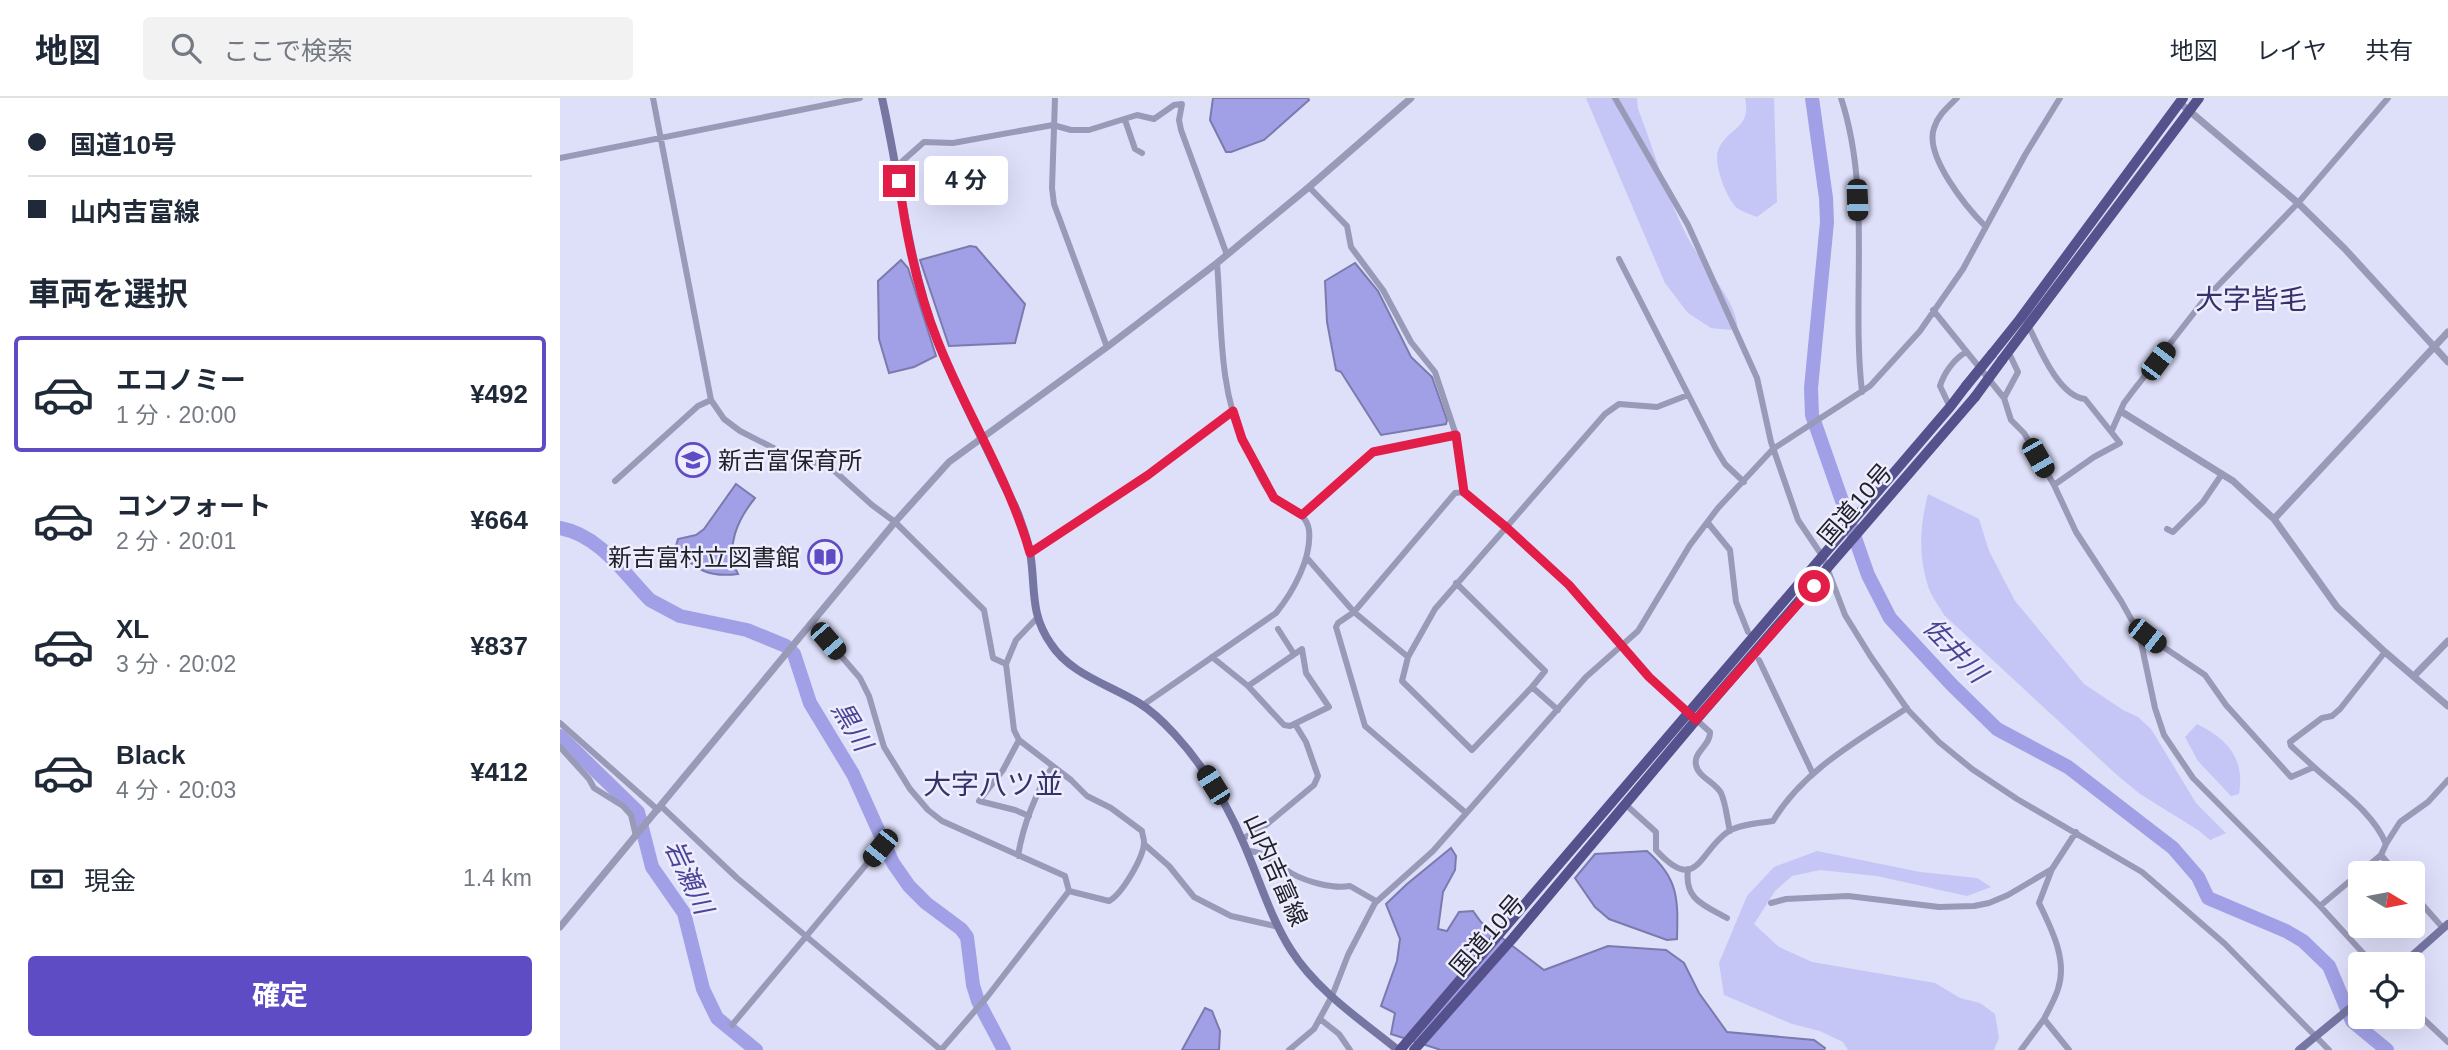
<!DOCTYPE html>
<html lang="ja">
<meta charset="utf-8">
<style>
:root{--surface:#fff;--page:#f2f2f3;--text:#1f2937;--muted:#747a83;--line:#e0e1e3;--accent:#5e4cc5}
body{margin:0;font-family:Arial,"Noto Sans JP",sans-serif;background:var(--page);color:var(--text);height:100vh;display:flex;flex-direction:column;font-size:26px;white-space:nowrap}
*{box-sizing:border-box;margin:0}
p{font-size:23px;color:var(--muted)}
.icon{flex:none;width:38px;height:38px;fill:none;stroke:currentColor;stroke-width:2;stroke-linecap:round;stroke-linejoin:round}
.map{position:relative;flex:1;overflow:hidden}
.drawer{display:flex;flex-direction:column;background:var(--surface);width:560px}
.drawer>*{flex:none}
.guide{display:grid;align-content:center;height:154px;padding:0 28px;background:var(--surface)}
.needle{width:46px;rotate:100deg}
.buttons{position:absolute;left:1788px;top:763px;display:grid;gap:14px}
.buttons a{display:grid;place-items:center;width:77px;height:77px;border-radius:7px;background:var(--surface);box-shadow:0 7px 28px #0002;font-size:35px}
.end{position:absolute;width:32px;height:32px;margin:-16px;border:9px solid #e11d48;background:#fff;box-shadow:0 0 0 4px #fff}
.from{border-radius:50%}
.bubble{position:absolute;height:49px;border-radius:7px;background:var(--surface);box-shadow:0 7px 28px #0002;font-size:23px;font-weight:700;line-height:49px;text-align:center}
.car{position:absolute;width:21px;height:42px;margin:-21px -10px;border-radius:9px;box-shadow:0 0 5px 2px #0007;background:linear-gradient(#222 24%,#8ab4d8 0 40%,#222 0 76%,#8ab4d8 0 86%,#222 0)}
.guide b{display:flex;align-items:center;gap:24px;height:66px;font-size:26px}
.guide b+b{border-top:2px solid var(--line)}
.guide i{width:18px;height:18px;background:var(--text)}
ul{padding:0;list-style:none}
li{display:flex;align-items:center;gap:21px;height:116px;margin:0 14px 10px;padding:0 14px;border:4px solid transparent;border-radius:7px}
li div{flex:1}
li b{display:block;font-size:26px}
li em{font-style:normal;font-weight:700}
li.current{border-color:var(--accent)}
li>.icon{width:63px;height:63px;stroke-width:1.5}
h2{padding:0 28px;font-size:32px;line-height:84px}
.pay{display:flex;align-items:center;gap:18px;height:77px;padding:0 28px;font-size:26px}
.pay p{margin-inline-start:auto}
.action{display:flex;gap:14px;margin-top:auto;padding:14px 28px}
.action a{flex:1;height:80px;border-radius:7px;background:var(--accent);color:#fff;font-size:28px;font-weight:700;line-height:80px;text-align:center}
header{display:flex;align-items:center;gap:42px;box-sizing:border-box;height:98px;padding:0 35px;background:var(--surface);border-bottom:2px solid var(--line)}
header strong{font-size:33px}
nav{display:flex;gap:38px;margin-inline-start:auto;font-size:24px}
.search{width:490px;height:63px;background:var(--page);display:flex;align-items:center;gap:18px;box-sizing:border-box;padding:0 24px;border-radius:7px;color:var(--muted);font-size:26px}
main{display:flex;flex:1;min-height:0}
.map>svg:first-child{display:block}
.green{fill:#c5c5f6}
.water{fill:#a1a0e6;stroke:#7b7aae;stroke-width:2}
.lines{fill:none;stroke-linecap:round;stroke-linejoin:round}
.river{stroke:#a1a0e6;stroke-width:14}
.minor{stroke:#9999b8;stroke-width:6}
.tertiary{stroke:#9999b8;stroke-width:7}
.secondary{stroke:#7676a3;stroke-width:8}
.trunk{stroke:#54518c;stroke-width:10}
.trunk-bridge{stroke:#54518c;stroke-width:10}
.route{stroke:#e11d48;stroke-width:9}
.labels{text-anchor:middle;dominant-baseline:central;stroke-width:5;stroke-linejoin:round;paint-order:stroke}
.poi-label{font-size:24px;fill:#21212b;stroke:#ededfd;text-anchor:start}
.street-label{font-size:24px;fill:#21212b;stroke:#ededfd}
.water-label{font-size:26px;font-style:italic;fill:#4c4396;stroke:#ededfd}
.quarter-label{font-size:28px;fill:#36306b;stroke:#ededfd}
</style>
<header>
<strong>地図</strong>
<div class="search"><svg class="icon" aria-label="search" viewBox="0 0 24 24"><circle cx="10" cy="10" r="6"/><path d="M15 15l6 6"/></svg>ここで検索</div>
<nav><a>地図</a><a>レイヤ</a><a>共有</a></nav>
</header>
<main>
<section class="drawer">
<div class="guide">
<b><i class="from"></i>国道10号</b>
<b><i></i>山内吉富線</b>
</div>
<h2>車両を選択</h2>
<ul>
<li class="current"><svg class="icon" aria-label="car" viewBox="0 0 24 24"><path d="M5 17H2v-5l4-1 3-4h7l3 4 3 1v5h-3M9 17h6M6 11h13"/><circle cx="7" cy="17" r="2"/><circle cx="17" cy="17" r="2"/></svg><div><b>エコノミー</b><p>1 分 · 20:00</p></div><em>¥492</em></li>
<li><svg class="icon" aria-label="car" viewBox="0 0 24 24"><path d="M5 17H2v-5l4-1 3-4h7l3 4 3 1v5h-3M9 17h6M6 11h13"/><circle cx="7" cy="17" r="2"/><circle cx="17" cy="17" r="2"/></svg><div><b>コンフォート</b><p>2 分 · 20:01</p></div><em>¥664</em></li>
<li><svg class="icon" aria-label="car" viewBox="0 0 24 24"><path d="M5 17H2v-5l4-1 3-4h7l3 4 3 1v5h-3M9 17h6M6 11h13"/><circle cx="7" cy="17" r="2"/><circle cx="17" cy="17" r="2"/></svg><div><b>XL</b><p>3 分 · 20:02</p></div><em>¥837</em></li>
<li><svg class="icon" aria-label="car" viewBox="0 0 24 24"><path d="M5 17H2v-5l4-1 3-4h7l3 4 3 1v5h-3M9 17h6M6 11h13"/><circle cx="7" cy="17" r="2"/><circle cx="17" cy="17" r="2"/></svg><div><b>Black</b><p>4 分 · 20:03</p></div><em>¥412</em></li>
</ul>
<div class="pay"><svg class="icon" aria-label="cash" viewBox="0 0 24 24"><path d="M3 7h18v10H3z"/><circle cx="12" cy="12" r="2"/></svg>現金<p>1.4 km</p></div>
<div class="action"><a>確定</a></div>
</section>
<div class="map">
<svg width="1888" height="952" viewBox="0 0 1888 952">
<rect width="100%" height="100%" fill="#dedff9"/>
<path class="green" d="M1026 0H1077L1078 11C1097 59 1109 111 1137 155 1148 171 1180 212 1177 230L1171 232 1151 230 1128 215 1105 185Z
M1185 0H1214L1217 104 1197 119C1191 116 1182 114 1177 110 1166 99 1152 64 1159 50 1169 29 1192 30 1185 0Z
M1368 396 1419 421 1429 453 1455 503 1524 586 1563 612 1578 619 1591 631 1636 705 1666 735 1650 742 1638 732 1580 696 1557 677 1384 517C1379 508 1371 498 1368 488 1358 457 1360 427 1368 396Z
M1637 626C1668 641 1685 661 1679 696L1671 698 1638 663 1625 639Z
M1257 753 1360 774 1417 780 1431 789 1407 798 1317 778 1260 772 1232 778 1215 793 1194 826 1219 849 1252 864 1375 885 1400 900 1420 905 1435 916 1439 940 1434 952H1288L1283 944 1260 933 1232 926 1164 897 1159 865 1187 798 1214 769Z"/>
<path class="water" d="M653 0H748L749 2 704 42 671 54H666L650 22Z
M410 148 416 149 465 206 455 245 389 248 360 162Z
M341 162 348 170 376 258 354 269 329 275 319 241 318 183Z
M795 165 818 193 851 259 872 279 887 322 886 326 821 337 781 274 776 272 767 224 765 183Z
M176 386 195 400C178 421 164 450 178 476 148 480 135 471 115 451L118 441 136 437 144 431Z
M891 750 896 758 895 772 883 794 878 831 887 833 899 814 913 813 921 824 984 872 1048 848 1106 852 1124 865 1139 895 1167 934 1254 942 1265 950 1264 952H881L831 936 835 915 821 908 837 863 840 841 826 806 847 786Z
M1087 753C1119 781 1118 801 1117 841L1107 842 1049 821 1035 809 1015 780 1035 756Z
M645 910 652 913 660 933 659 952H622Z"/>
<g class="lines">
<path class="river" d="M1252 0 1266 100 1267 124 1251 290 1252 317 1308 477 1330 520 1391 586 1437 631 1508 669 1613 750 1638 779 1648 800 1726 833 1743 843 1769 868 1792 923 1827 952
M0 430C39 437 64 475 90 502L120 518 187 532 226 548 234 556 250 605 293 676 333 765 349 788 366 805 401 831 407 839 413 887 418 903 444 952
M0 638 78 714 92 769 124 815 143 891 157 920 196 952"/>
<path class="minor" d="M93 0 151 302 164 321 180 333 227 357 269 368 312 407 335 424 424 512 433 560 446 566
M495 0 492 90 494 106 547 249
M1055 0 1128 127 1197 280 1211 344 1238 422 1263 459 1285 517 1311 559 1348 612 1379 644 1412 671 1457 701 1582 774 1665 846 1769 952
M1281 0C1312 94 1291 197 1302 294
M1397 0C1388 9 1378 17 1374 30 1364 58 1407 110 1426 129
M565 22 575 51 582 55
M0 60 300 0
M337 68 364 44 393 45 493 27 511 32H529L577 17 594 21 614 7 622 6 619 22 621 32 667 157
M749 89 787 128 791 149 823 192 851 244 875 274 896 337 904 394 946 429 1009 487 1089 579 1150 634C1151 647 1133 654 1136 667 1138 679 1155 684 1161 695 1166 706 1167 721 1170 733
M1059 161 1156 351 1165 366 1184 384
M1373 212 1444 300 1451 322 1464 335 1494 387 1516 434 1561 503 1579 535 1595 610 1604 637 1633 680 1760 808 1813 866
M1468 227C1479 249 1498 298 1525 301L1560 345 1534 359 1494 387
M1444 300 1458 274 1448 253
M1390 309 1380 288C1384 275 1394 261 1406 254
M1552 332 1564 305 1573 293 1644 202 1738 105 1828 0
M55 383 138 308 151 302
M904 394 895 395 794 514 778 525 776 529 805 628 906 715
M742 417 813 354 896 337
M1148 425 1170 452 1176 504 1188 534
M1607 431 1613 434 1643 404 1662 376
M470 455 588 377 673 313
M747 460 794 514 848 559
M896 485 985 573 972 589
M252 524 300 580 309 598 324 649 350 691 368 712 382 723 505 778 509 793
M718 531 734 556
M1579 535 1587 538 1645 577 1666 607 1731 679 1754 669 1731 648 1730 644 1762 620 1772 618 1780 611 1825 554
M652 559 688 588 724 627 730 628 769 609 746 575 742 551 688 588
M1199 562 1253 676
M583 607 716 515C733 494 752 460 749 432 746 413 727 411 715 400 703 390 691 359 684 344 658 290 662 223 657 165
M998 612 972 589 912 652 842 583 848 559 875 511 1045 316 1059 306 1097 309 1128 297
M0 625 98 712
M459 642 443 672 419 703 455 712 469 718
M0 649 29 681 34 690 63 708 71 717 76 738
M1754 669C1779 692 1813 714 1826 746L1821 757 1836 775
M1065 706 1096 734V752C1138 798 1139 752 1169 733 1180 726 1200 725 1213 723 1243 672 1299 642 1347 610
M102 709 177 780 381 952
M682 741 706 727 754 687 758 678 746 644 735 626
M584 746 609 768 634 799 671 818 719 829
M1826 746 1840 724 1868 704 1888 682
M687 753C705 753 716 766 731 775 747 784 773 791 790 788L816 803
M458 758C463 727 476 694 493 668
M1128 771C1124 802 1144 807 1167 820
M1853 796 1883 830
M1211 805 1226 801 1288 798 1379 809 1414 808 1429 805 1448 797 1492 771
M1760 808 1821 757
M1853 911 1888 944
M760 921 779 936 790 952
M172 927 320 750
M381 952 427 899 509 793 549 803C562 796 584 759 584 744 584 740 582 736 582 733L551 710 527 698 511 682 459 642 454 632 446 566 456 542 477 520
M729 952 754 931 772 898 788 857 815 805 873 753 1026 579 1078 533 1130 447 1158 410 1213 351 1310 288 1360 233 1403 171 1465 57 1500 0
M1461 952 1484 921
M1509 952 1484 921C1489 911 1495 901 1498 891 1508 862 1491 830 1479 805L1492 771 1516 734"/>
<path class="tertiary" d="M1620 5 1738 105 1785 151 1888 264
M1562 314 1673 383 1714 421 1777 509 1825 554 1888 608
M1714 421 1888 234
M1854 578 1888 543
M0 829 335 424 389 364 547 249 657 165 749 89 851 0"/>
<path class="secondary" d="M322 0C340 81 348 164 377 242 395 289 420 335 441 381 447 394 456 408 460 421 464 432 468 443 470 454 476 488 469 515 491 546 510 576 550 587 579 605 602 619 630 652 645 675 660 696 673 720 683 744 699 780 710 819 731 852 757 893 801 922 838 952
M1843 866 1888 826
M1739 952 1801 901"/>
<path class="trunk" d="M1432 256 1460 221 1623 0
M1442 262 1639 0
M840 952 1390 309 1406 288
M854 952 953 840 1136 622 1415 299"/>
<path class="trunk-bridge" d="M1406 288 1432 256
M1415 299 1442 262"/>
</g>
<g class="lines">
<path class="route" d="M339 83C346 138 357 192 378 244 406 315 449 381 470 455L588 377 673 313 682 341 714 400 742 417 813 354 896 337 904 394 946 429 1009 487 1089 579 1136 622 1254 488"/>
</g>
<defs>
<g id="school-ring" transform="scale(1.75)"><circle r="9.5" fill="#ededfd" stroke="#5e4cc5" stroke-width="1.5"/><path d="M0-5L7-2L0 1L-7-2ZM-4 1L0 2.5L4 1V4Q0 6-4 4Z" fill="#5e4cc5"/></g>
<g id="library-ring" transform="scale(1.75)"><circle r="9.5" fill="#ededfd" stroke="#5e4cc5" stroke-width="1.5"/><path d="M-6-4Q-3-5.5-.7-3.5V5Q-3 3-6 4ZM6-4Q3-5.5 .7-3.5V5Q3 3 6 4Z" fill="#5e4cc5"/></g>
</defs>
<g fill-rule="evenodd">
<use href="#school-ring" x="133" y="362"/>
<use href="#library-ring" x="265" y="459"/>
</g>
<g class="labels">
<g class="poi-label">
<text x="158" y="362">新吉富保育所</text>
<text x="240" y="459" text-anchor="end">新吉富村立図書館</text>
</g>
<g class="street-label">
<text transform="translate(1295 406) rotate(-49)">国道10号</text>
<text transform="translate(716 772) rotate(66)">山内吉富線</text>
<text transform="translate(927 837) rotate(-49)">国道10号</text>
</g>
<g class="water-label">
<text transform="translate(1395 552) rotate(46)">佐井川</text>
<text transform="translate(292 628) rotate(59)">黒川</text>
<text transform="translate(129 779) rotate(65)">岩瀬川</text>
</g>
<g class="quarter-label">
<text x="1691" y="201">大字皆毛</text>
<text x="433" y="686">大字八ツ並</text>
</g>
</g>
</svg>
<div class="buttons">
<a><svg class="needle" viewBox="-14 -14 28 28"><path d="M0-13l5 13h-10z" fill="#e53935"/><path d="M0 13l5-13h-10z" fill="#747a83"/></svg></a>
<a><svg class="icon" aria-label="locate" viewBox="0 0 24 24"><circle cx="12" cy="12" r="6"/><path d="M12 2v4M12 18v4M2 12h4M18 12h4"/></svg></a>
</div>
<i class="end from" style="left:1254px;top:488px"></i>
<i class="end" style="left:339px;top:83px"></i>
<div class="bubble" style="left:364px;top:58px;width:84px">4 分</div>
<i class="car" style="left:1297px;top:102px;rotate:178deg"></i>
<i class="car" style="left:1598px;top:263px;rotate:37deg"></i>
<i class="car" style="left:1478px;top:360px;rotate:150deg"></i>
<i class="car" style="left:1587px;top:538px;rotate:128deg"></i>
<i class="car" style="left:268px;top:543px;rotate:139deg"></i>
<i class="car" style="left:653px;top:687px;rotate:328deg"></i>
<i class="car" style="left:320px;top:750px;rotate:219deg"></i>
</div>
</main>
